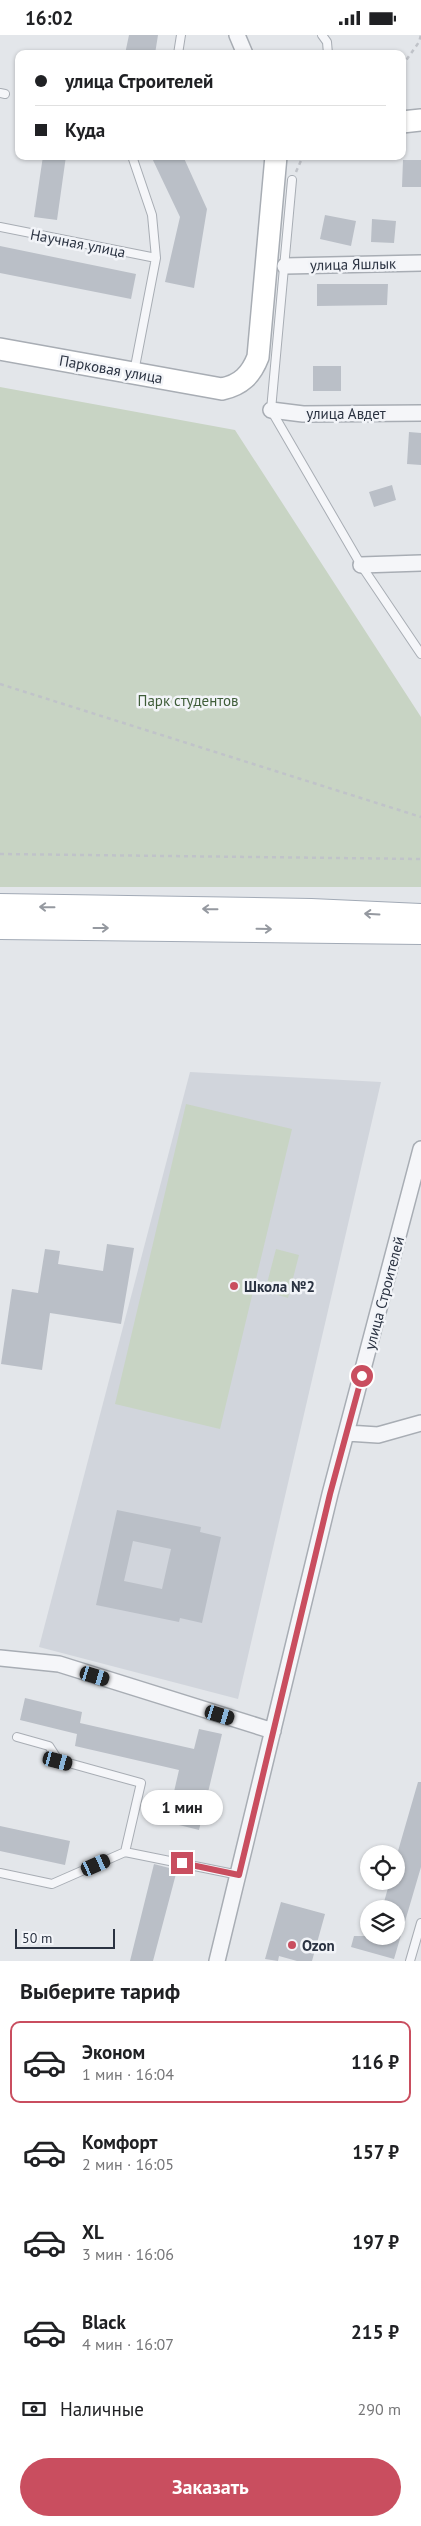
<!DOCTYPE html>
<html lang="ru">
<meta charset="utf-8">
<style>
:root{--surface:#fff;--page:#f6f6f6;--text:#202124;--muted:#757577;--line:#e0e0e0;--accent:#c94e5f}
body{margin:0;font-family:"PT Sans",sans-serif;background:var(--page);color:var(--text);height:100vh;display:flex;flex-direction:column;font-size:19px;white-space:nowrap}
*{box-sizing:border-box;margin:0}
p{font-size:16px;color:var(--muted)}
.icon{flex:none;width:28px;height:28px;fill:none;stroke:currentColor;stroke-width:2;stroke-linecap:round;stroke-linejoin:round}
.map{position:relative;height:1926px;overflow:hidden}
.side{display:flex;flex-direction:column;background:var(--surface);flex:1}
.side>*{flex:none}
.guide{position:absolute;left:15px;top:15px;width:391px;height:110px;border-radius:10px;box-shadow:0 1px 4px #0004;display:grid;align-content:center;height:110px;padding:0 20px;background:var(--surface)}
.buttons{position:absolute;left:360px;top:1810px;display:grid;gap:10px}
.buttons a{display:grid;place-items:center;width:45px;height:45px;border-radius:50%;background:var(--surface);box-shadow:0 1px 4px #0004;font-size:25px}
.scale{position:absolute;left:15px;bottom:12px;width:100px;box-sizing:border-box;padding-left:5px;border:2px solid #2b3342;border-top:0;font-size:14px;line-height:18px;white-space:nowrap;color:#2b3342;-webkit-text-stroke:4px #f2f4f8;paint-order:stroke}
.end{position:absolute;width:22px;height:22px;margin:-11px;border:6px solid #c94e5f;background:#fff;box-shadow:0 0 0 2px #fff}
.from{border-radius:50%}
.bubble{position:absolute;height:35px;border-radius:18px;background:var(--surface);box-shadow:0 1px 4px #0004;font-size:16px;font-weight:700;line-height:35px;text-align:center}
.car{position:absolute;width:15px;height:30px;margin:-15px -8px;border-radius:6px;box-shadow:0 0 4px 1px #0007;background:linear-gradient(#222 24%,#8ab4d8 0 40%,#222 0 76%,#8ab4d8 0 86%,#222 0)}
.guide b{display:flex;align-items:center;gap:18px;height:48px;font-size:19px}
.guide b+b{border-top:1px solid var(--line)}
.guide i{width:12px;height:12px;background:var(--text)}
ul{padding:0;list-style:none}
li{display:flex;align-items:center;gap:15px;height:82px;margin:0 10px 8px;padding:0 10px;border:2px solid transparent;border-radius:10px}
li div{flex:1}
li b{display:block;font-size:19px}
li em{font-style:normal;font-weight:700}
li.active{border-color:var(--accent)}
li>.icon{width:45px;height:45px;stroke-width:1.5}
h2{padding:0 20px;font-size:22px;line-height:60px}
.pay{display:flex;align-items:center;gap:12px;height:55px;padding:0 20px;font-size:19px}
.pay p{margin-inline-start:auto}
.action{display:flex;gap:10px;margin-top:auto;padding:10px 20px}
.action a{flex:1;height:58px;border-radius:30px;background:var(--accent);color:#fff;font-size:20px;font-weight:700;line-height:58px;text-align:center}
.status{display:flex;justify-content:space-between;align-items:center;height:35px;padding:0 25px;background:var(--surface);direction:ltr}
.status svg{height:14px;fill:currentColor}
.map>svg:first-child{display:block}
.built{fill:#d1d5dc}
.green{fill:#c8d4c4}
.building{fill:#babfc7;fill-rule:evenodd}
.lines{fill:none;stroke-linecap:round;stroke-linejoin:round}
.lane-casing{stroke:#a8adb4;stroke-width:10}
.street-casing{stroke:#a8adb4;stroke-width:18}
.secondary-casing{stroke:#a8adb4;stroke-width:24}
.primary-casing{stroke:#a2aab6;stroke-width:26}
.path{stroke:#c0c3c9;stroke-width:2.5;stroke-dasharray:4 4;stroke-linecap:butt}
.lane{stroke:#f5f6f9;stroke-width:8}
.street{stroke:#f5f6f9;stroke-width:15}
.secondary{stroke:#fff;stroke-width:21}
.primary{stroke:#fff;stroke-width:24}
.oneway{stroke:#9599a0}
.route{stroke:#c94e5f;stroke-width:6}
.poi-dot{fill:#c94e5f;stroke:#f2f4f8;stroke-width:2}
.labels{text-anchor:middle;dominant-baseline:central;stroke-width:5;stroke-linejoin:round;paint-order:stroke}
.street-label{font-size:15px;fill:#2b3342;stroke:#f2f4f8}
.park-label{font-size:15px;fill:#3f5d39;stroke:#f2f4f8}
.poi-label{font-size:15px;font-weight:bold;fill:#2b3342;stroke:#f2f4f8;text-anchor:start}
</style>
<div class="status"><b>16:02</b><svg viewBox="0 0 49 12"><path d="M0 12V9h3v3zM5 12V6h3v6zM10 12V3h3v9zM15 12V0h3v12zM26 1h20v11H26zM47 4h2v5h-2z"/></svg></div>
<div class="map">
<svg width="421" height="1926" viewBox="0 0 421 1926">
<rect width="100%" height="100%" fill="#e3e6ea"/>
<path class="built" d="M190 1037 381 1047 238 1664 39 1612Z"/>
<path class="green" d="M0 352 235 395 421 682V852H0Z
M186 1069 292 1094 220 1394 115 1369Z
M276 1214 299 1220 288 1263 265 1256Z"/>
<path class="building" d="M129 0H158L155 19H125Z
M43 121H66L57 185 34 182Z
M151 121H183L207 174 194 253 165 247 180 182Z
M403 125H421V152H402Z
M325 180 356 186 351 211 320 204Z
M372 184 396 186 394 208 371 207Z
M0 211 136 239 131 264 0 238Z
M317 249H388L387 270 317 271Z
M313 331H341V356H313Z
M409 397 421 398V430L407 429Z
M392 450 396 465 374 472 369 457Z
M107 1209 134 1213 121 1289 50 1278 42 1335 1 1329 12 1254 38 1258 45 1214 60 1216 58 1229 103 1236Z
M117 1475 201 1492 200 1497 221 1502 202 1588 180 1583 179 1587 96 1570ZM133 1506 171 1514 162 1554 124 1546Z
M25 1663 82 1677 80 1688 194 1714 199 1694 222 1699 199 1795 167 1787 179 1735 75 1711 77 1699 20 1685Z
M418 1747H421V1832L394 1924 351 1912 354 1901H396V1874H382L390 1846H396V1823Z
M0 1791 70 1806 65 1830 0 1816Z
M154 1829 177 1835 153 1926H130Z
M281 1867 325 1879 312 1926H297L279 1921 278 1926 265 1924Z"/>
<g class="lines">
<g class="lane-casing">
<path id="lane" d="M322 0 327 7 328 19
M178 19 181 0
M0 58 5 59
M132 121 152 180 156 223 134 337
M292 145 271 375 361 530 421 619
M0 192 156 223
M17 1702 49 1711 58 1725 141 1748 125 1817 239 1840
M0 1838 52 1849 125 1817
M410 1926 421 1888"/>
</g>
<g class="street-casing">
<path id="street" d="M237 0 245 19
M285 231 421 228
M271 375 303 379 421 378
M361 530 421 528
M347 1398 378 1400 421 1388
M0 1623 59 1629 273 1696
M217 1926 330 1459 421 1114"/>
</g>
<g class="secondary-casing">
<path id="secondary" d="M402 87 421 85
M0 314 222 354C241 350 251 340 258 322L276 121"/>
</g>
<g class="primary-casing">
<path id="primary" d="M0 871 311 876 421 881
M0 892 421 897"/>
</g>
<path class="path" d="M402 31 419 7 421 0
M296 137 303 121
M0 649 421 782
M0 819 421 824"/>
<use href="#lane" class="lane"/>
<use href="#street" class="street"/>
<use href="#secondary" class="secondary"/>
<use href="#primary" class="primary"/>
</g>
<defs><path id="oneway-shaft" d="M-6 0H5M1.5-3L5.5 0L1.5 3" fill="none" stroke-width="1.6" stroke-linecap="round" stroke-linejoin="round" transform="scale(1.25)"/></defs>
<g class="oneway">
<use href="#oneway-shaft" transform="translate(47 872) rotate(-179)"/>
<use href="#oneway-shaft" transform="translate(210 874) rotate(-179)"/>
<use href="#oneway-shaft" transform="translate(372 879) rotate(-177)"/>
<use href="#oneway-shaft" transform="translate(101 893)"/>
<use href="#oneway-shaft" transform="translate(264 894) rotate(1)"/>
</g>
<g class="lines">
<path class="route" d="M182 1828 239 1840 330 1459 362 1341"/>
</g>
<g class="poi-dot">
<circle cx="234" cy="1251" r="5"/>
<circle cx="292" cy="1910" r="5"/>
</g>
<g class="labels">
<g class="street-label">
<text transform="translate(78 208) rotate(11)">Научная улица</text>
<text transform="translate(353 229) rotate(-1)">улица Яшлык</text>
<text transform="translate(111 334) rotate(10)">Парковая улица</text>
<text x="346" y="378">улица Авдет</text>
<text transform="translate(384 1258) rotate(-75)">улица Строителей</text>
</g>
<g class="park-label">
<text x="188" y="665">Парк студентов</text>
</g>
<g class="poi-label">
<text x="244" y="1251">Школа №2</text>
<text x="302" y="1910">Ozon</text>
</g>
</g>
</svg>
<div class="buttons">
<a><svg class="icon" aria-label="locate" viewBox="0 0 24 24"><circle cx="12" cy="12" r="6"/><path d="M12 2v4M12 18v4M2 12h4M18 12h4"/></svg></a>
<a><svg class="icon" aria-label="layers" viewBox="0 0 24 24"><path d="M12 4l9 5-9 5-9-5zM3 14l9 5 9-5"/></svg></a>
</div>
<div class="scale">50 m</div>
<i class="end from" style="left:362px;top:1341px"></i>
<i class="end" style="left:182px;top:1828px"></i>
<div class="bubble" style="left:141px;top:1755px;width:82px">1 мин</div>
<i class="car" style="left:95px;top:1641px;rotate:107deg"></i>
<i class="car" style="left:220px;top:1680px;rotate:107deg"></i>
<i class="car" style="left:58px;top:1726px;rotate:105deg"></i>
<i class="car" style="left:96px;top:1830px;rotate:66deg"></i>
<div class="guide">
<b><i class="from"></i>улица Строителей</b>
<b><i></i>Куда</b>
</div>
</div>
<section class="side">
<h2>Выберите тариф</h2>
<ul>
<li class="active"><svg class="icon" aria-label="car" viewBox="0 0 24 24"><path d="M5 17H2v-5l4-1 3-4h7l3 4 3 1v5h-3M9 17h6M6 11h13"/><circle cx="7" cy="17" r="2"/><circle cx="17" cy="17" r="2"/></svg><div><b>Эконом</b><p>1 мин · 16:04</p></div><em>116 ₽</em></li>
<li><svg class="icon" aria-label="car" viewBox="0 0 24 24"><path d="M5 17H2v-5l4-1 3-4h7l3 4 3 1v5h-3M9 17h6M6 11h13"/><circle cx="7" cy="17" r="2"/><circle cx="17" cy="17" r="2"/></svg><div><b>Комфорт</b><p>2 мин · 16:05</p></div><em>157 ₽</em></li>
<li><svg class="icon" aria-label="car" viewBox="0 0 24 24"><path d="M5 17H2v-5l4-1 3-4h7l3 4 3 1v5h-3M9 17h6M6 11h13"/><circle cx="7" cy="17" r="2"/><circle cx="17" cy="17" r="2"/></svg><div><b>XL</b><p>3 мин · 16:06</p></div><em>197 ₽</em></li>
<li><svg class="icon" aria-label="car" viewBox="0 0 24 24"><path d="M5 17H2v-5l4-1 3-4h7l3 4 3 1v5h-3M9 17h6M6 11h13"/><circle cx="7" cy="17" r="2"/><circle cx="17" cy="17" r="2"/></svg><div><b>Black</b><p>4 мин · 16:07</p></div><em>215 ₽</em></li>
</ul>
<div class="pay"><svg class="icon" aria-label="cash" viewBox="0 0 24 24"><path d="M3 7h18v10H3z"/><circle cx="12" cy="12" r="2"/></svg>Наличные<p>290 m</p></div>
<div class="action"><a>Заказать</a></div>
</section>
